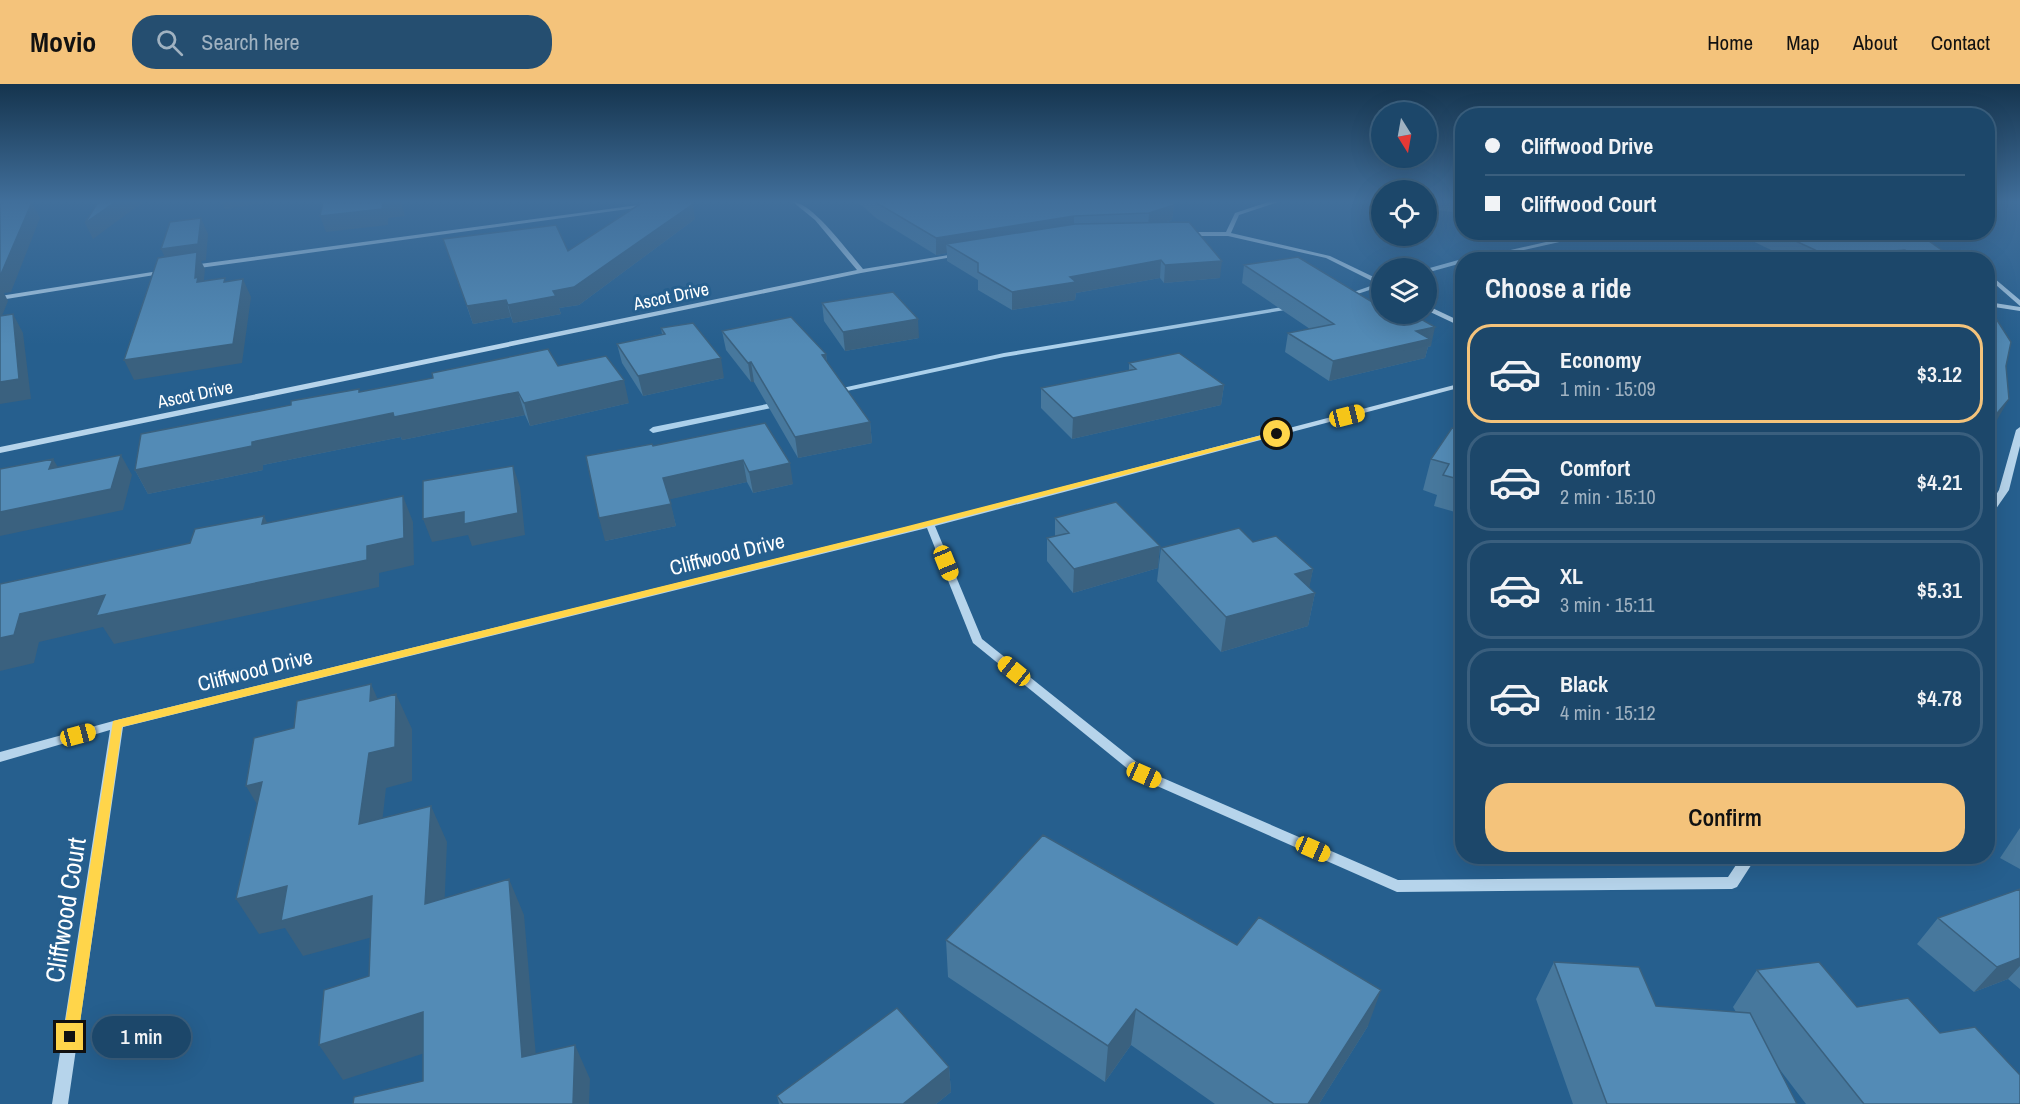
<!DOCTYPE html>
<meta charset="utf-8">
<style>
:root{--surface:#1c476a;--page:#254e70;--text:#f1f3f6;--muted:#a0b2c1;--line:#3a5f7e;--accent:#f4c37b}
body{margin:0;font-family:"Archivo Narrow",sans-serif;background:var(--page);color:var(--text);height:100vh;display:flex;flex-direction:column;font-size:22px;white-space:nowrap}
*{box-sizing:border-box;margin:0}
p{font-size:20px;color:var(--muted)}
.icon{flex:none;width:33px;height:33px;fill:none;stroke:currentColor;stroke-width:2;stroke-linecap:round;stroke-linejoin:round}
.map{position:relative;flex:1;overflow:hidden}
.drawer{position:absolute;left:1455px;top:168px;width:540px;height:612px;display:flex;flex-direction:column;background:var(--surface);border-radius:24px;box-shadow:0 6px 24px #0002,0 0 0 2px var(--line)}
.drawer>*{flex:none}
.guide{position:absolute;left:1455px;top:24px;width:540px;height:132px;border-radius:24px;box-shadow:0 6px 24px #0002,0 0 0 2px var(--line);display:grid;align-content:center;height:132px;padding:0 30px;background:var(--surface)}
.needle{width:39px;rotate:169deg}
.buttons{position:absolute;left:1371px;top:18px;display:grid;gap:12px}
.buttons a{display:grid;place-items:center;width:66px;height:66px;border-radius:50%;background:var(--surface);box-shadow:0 6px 24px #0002,0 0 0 2px var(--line);font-size:30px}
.end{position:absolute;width:27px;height:27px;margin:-14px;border:8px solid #ffd54a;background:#111;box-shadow:0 0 0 3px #111}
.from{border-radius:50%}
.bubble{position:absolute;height:42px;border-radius:21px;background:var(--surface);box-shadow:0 6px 24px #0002,0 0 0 2px var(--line);font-size:20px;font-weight:600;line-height:42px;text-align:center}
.car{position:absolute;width:18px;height:36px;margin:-18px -9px;border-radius:8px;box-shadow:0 0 4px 2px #0007;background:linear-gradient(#f5c518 24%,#345 0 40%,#f5c518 0 76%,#345 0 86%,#f5c518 0)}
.guide b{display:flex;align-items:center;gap:21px;height:57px;font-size:22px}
.guide b+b{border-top:2px solid var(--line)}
.guide i{width:15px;height:15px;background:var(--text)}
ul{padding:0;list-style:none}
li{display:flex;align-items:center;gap:18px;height:99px;margin:0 12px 9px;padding:0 18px;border:3px solid var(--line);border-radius:24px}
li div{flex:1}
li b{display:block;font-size:22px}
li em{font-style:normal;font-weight:600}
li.active{border-color:var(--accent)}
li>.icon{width:54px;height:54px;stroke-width:1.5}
h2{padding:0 30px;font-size:27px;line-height:72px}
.cta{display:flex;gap:12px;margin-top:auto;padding:12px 30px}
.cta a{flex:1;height:69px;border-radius:24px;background:var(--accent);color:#111;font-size:24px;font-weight:600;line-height:69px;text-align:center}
header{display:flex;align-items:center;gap:36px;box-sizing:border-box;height:84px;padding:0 30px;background:var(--accent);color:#111}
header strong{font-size:28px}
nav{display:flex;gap:33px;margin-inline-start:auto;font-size:21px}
.search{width:420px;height:54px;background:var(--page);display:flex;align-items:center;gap:15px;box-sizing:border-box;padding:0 21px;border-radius:24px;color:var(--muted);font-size:22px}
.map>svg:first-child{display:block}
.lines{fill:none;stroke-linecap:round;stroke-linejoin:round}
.stream{fill:#abd0eb;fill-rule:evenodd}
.minor{fill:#b6d4eb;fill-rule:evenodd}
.wall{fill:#47789d}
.shaded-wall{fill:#3a617f}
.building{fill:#538bb6;stroke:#3a617f;stroke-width:1.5}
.route{fill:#ffd54a}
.labels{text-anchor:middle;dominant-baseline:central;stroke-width:6;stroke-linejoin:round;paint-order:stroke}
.far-street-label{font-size:18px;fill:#fff;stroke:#265f8e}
.street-label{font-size:21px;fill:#fff;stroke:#265f8e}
.near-street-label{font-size:26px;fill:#fff;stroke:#265f8e}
</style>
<header>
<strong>Movio</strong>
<div class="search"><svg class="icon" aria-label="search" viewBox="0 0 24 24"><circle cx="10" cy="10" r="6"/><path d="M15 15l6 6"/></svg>Search here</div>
<nav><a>Home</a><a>Map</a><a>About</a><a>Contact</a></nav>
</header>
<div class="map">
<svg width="2020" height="1020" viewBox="0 0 2020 1020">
<rect width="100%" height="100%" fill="#265f8e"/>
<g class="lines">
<path class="stream" d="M1590 148H1604L1480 176H1466Z
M1462 175 1464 176 1462 179 1426 189V185Z
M1382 198V202L1345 214 1342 212Z
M1295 221 1297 222V224L1004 273 833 310 829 308 833 306 1004 269Z
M782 317H785V321L653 349 649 346 653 343Z"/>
<path class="minor" d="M661 118H679L192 185 189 183 192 181Z
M793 118C812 118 850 170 863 185L961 169 964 171 861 189 0 369V363L857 186 815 136Z
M1268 118H1278L1239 131 1231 149 1330 172 1382 197V202L1326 174 1228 152H1185L1182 150 1185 148H1226L1235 129Z
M165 186 167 187V189L0 216V212Z
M1988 189 2020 216V222L1988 194Z
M1988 218 2020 223V227L1988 222Z
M1426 221 1462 238V243L1426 226Z
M1462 299V303L935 442 982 555 1149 688 1398 796 1728 793 1742 772H1757L1737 803 1732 805 1397 808 1139 694 973 559 927 444 123 643 68 1020H52L110 646 0 678V668L117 636 927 438Z
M2020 343V362L2009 406 1991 432 1988 433V424L1999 406 2016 346Z"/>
</g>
<path class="wall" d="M858 118H1172L1174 121 1172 136 1166 139 1220 194 1164 199 1160 194 1076 209 1075 216 1012 226 978 206V196L947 177V169L936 171 876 134Z
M1431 118H1462L1461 129 1429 125Z
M695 135 579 221 559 224 561 230 513 239 511 233 473 240 443 155 568 167Z
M1743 148H1916L1956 176H1792L1742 152Z
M1244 181 1431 262 1428 263 1425 274 1329 297 1285 268 1288 249 1310 245 1242 199Z
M822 219 919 254 845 267 824 237Z
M661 244 724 294 643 312 622 279 617 260 662 250Z
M722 247 826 270 827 279 870 338 872 359 798 374 754 298H751L726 266Z
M1129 279 1224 301 1221 321 1072 355 1041 324V304L1129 286Z
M558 282 629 319 530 342 525 331 402 356 401 353 263 381V386L148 410 135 386 360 308Z
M765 339 793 400 753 409 747 398 669 415 676 442 605 457 653 362Z
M1462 346V430L1434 422 1437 411 1423 406 1431 375Z
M1055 434 1160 462 1158 484 1073 509 1047 477V454L1055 452Z
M1253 458 1313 485 1309 503 1315 509 1308 542 1221 568 1157 497 1161 464Z
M2020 744V785L2000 774Z
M2020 805V905L2008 895 1974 908 1917 860 1938 834Z
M946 856 1368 942 1319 1020H1215L1131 961 1105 998 948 893Z
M1554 878 1656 922 1736 928 1733 923 1757 886 1857 923 1940 949 2020 1020H1806L1777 982 1797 1020H1573L1536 915Z
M949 983 951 1008 936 1020H779L777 1012Z"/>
<path class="shaded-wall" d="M32 118 40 134 11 208 4 209 8 217 0 237V190Z
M115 118H143L93 155 85 139Z
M222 118H270L225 125Z
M383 118H401L405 132 388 134V141L326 148 320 132Z
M693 120 695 135 579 221 559 224 561 230 513 239 508 221 553 207Z
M1174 121 1172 136 1148 145 1149 129Z
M1074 132V148L946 160 947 169 936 171V154Z
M201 134 208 150 206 176 201 177 205 185 203 206 206 211 195 194 169 182 161 165Z
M1161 176 1160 194 1076 209 1075 216 1012 226V208L1070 193Z
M1222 177 1220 194 1164 199 1165 181Z
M243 195 251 213 242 279 134 296 124 276Z
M506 216 511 233 473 240 467 222Z
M13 230 23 249 31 315 0 320V298Z
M918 235 919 254 845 267 843 248Z
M1435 243 1431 262 1428 263 1425 274 1329 297 1333 277 1416 247Z
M826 270 828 290 822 271Z
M721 274 724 294 643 312 638 292Z
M751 278 754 298H751L748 279Z
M624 296 629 319 530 342 524 319Z
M1224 301 1221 321 1072 355 1073 334Z
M518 308 525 331 402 356 401 353 263 381V386L148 410 135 386 252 358 393 329Z
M2009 315 1997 336 1988 346V340Z
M870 338 872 359 798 374 795 353Z
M121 371 132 391 123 426 0 452V428Z
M53 375 65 395 49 385Z
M743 376 747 398 667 416 663 394Z
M790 379 793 400 753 409 749 388Z
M513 382 520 403 525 451 472 462 468 451 432 458 423 435 464 428Z
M403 412 413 438 414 481 379 489V503L114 560 103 543 39 558 34 579 0 587V554L20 530 105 511 367 462Z
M671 420 676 442 605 457 599 434Z
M264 432 277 459 262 440Z
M1160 462 1158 484 1073 509 1074 485Z
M1313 485 1308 511 1315 509 1308 542 1221 568 1226 533 1295 490Z
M371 600 386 634 370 617Z
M396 610 412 645V697L386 704 378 775 359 740 369 669Z
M262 698 267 737 246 702Z
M431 722 447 758 443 855 425 820Z
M509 795 524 831 539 1008 522 973Z
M287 802 372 812 391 848 303 872 285 844 259 850 236 815Z
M2020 874V882L2008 895 1974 908 1997 883Z
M1381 906 1368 942 1319 1020H1308Z
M1136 925 1131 961 1105 998 1108 962Z
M423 928 443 963 343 996 319 961Z
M575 961 590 995 589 1020H573Z
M949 983 951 1008 936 1020H903Z"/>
<path class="building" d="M0 118H32L1 190H0Z
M98 118H115L85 139Z
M323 118H383L382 125 320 132Z
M643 118H692L693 120 574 203 553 207 556 212 508 221 506 216 467 222 443 155 556 141 568 167Z
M875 118H1172L1174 121 1149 129 1074 132 936 154Z
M201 134 198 160 161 165 170 138Z
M1189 138 1222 177 1165 181 1161 176 1070 193 1076 198 1012 208 978 188V179L946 160 1075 140Z
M1776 148H1916L1956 176H1911L1905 166 1828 172Z
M197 168 195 194 198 193 197 198 225 194 224 198 243 195 233 260 124 276 158 174Z
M1298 173 1377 221 1382 220V230H1412L1435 243 1416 247 1430 255 1333 277 1288 249 1334 240 1244 181Z
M893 208 918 235 843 248 822 219Z
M1988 222 2011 258 2006 282 2009 315 1988 340Z
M13 230 19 295 0 298V232Z
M791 233 826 270 822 271 870 338 795 353 751 278 748 279 722 247Z
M693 239 721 274 638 292 617 260 665 250 661 244Z
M548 265 558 282 606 272 624 296 524 319 518 308 394 333 393 329 252 358V362L135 386 141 350 291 321V317L359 305V308L433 294 432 289Z
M1179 269 1224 301 1073 334 1041 304 1136 285 1129 279Z
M765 339 790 379 749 388 743 376 663 394 671 420 599 434 586 372 652 360 653 362Z
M1452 344 1462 346V396L1443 391 1449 380 1431 375Z
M121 371 111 405 0 428V385L53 375 49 385Z
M513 382 518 429 464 440V428L423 435V397Z
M403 412 404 454 367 462V476L96 532 105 511 20 530 14 551 0 554V500L190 459 195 445 264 432 262 440Z
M1116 418 1160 462 1074 485 1047 454 1069 449 1055 434Z
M1239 444 1253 458 1276 452 1313 485 1295 490 1315 509 1226 533 1161 464Z
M371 600 370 617 396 610 395 663 369 669 359 740 431 722 425 820 509 795 522 973 575 961 573 1020H353L354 1013 423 997V928L319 961 324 906 369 892 372 812 281 837 287 802 236 815 262 698 246 702 254 654 294 644 297 617Z
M1043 751 1237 861 1259 833 1381 906 1308 1020H1274L1136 925 1108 962 946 856Z
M2020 805V874L1997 883 1938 834Z
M1554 878 1639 883 1656 922 1750 929 1797 1020H1607Z
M1819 878 1857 923 1908 914 1940 949 1975 943 2020 991V1020H1864L1757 886Z
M897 924 949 983 903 1020H783L777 1012Z"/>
<linearGradient id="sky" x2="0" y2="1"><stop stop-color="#15344e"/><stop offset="0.45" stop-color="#416f9b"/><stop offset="1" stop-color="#416f9b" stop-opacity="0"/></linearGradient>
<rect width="2020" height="261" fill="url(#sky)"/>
<path class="route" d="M1274 348 1281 350 910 447 122 643 78 953 75 958 70 960 65 958 63 953 113 637 904 443Z"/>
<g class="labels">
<g class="far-street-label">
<text transform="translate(671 212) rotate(-12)">Ascot Drive</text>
<text transform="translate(195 310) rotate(-12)">Ascot Drive</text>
</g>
<g class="street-label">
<text transform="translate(727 470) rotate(-14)">Cliffwood Drive</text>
<text transform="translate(255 586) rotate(-14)">Cliffwood Drive</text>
</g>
<g class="near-street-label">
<text transform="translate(65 826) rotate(-81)">Cliffwood Court</text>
</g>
</g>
</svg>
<div class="buttons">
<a><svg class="needle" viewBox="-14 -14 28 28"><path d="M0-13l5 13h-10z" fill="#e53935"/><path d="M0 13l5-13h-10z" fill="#a0b2c1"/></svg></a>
<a><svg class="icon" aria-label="locate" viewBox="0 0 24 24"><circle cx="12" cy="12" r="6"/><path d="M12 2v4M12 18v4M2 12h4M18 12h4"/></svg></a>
<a><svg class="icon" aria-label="layers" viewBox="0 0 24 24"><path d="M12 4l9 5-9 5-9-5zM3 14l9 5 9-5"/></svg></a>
</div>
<i class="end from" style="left:1277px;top:350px"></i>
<i class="end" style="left:70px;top:953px"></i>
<div class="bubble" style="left:92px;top:932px;width:99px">1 min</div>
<i class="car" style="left:1347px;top:332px;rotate:76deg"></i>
<i class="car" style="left:946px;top:479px;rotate:158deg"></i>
<i class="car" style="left:1014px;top:587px;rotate:309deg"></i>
<i class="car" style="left:78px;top:651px;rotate:75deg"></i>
<i class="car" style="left:1144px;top:691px;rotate:114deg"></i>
<i class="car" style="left:1313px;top:765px;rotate:114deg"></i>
<div class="guide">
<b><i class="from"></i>Cliffwood Drive</b>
<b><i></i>Cliffwood Court</b>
</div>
<section class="drawer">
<h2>Choose a ride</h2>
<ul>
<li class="active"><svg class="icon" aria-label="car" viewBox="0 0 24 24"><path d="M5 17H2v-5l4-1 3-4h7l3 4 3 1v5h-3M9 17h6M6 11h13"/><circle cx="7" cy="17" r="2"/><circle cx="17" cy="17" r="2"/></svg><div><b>Economy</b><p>1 min · 15:09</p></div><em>$3.12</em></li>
<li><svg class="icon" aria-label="car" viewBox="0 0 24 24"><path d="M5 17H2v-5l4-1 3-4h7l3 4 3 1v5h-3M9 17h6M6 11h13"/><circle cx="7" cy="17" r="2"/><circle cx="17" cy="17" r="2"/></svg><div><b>Comfort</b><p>2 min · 15:10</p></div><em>$4.21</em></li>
<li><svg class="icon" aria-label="car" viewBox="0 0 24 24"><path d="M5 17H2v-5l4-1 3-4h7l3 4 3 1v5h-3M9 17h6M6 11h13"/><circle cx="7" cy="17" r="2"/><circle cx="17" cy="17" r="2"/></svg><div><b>XL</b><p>3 min · 15:11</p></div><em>$5.31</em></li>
<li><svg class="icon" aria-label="car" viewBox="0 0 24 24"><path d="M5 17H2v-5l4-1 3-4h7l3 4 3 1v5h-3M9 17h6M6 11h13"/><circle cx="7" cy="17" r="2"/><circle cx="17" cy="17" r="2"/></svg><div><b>Black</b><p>4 min · 15:12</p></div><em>$4.78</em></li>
</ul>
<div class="cta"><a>Confirm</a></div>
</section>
</div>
